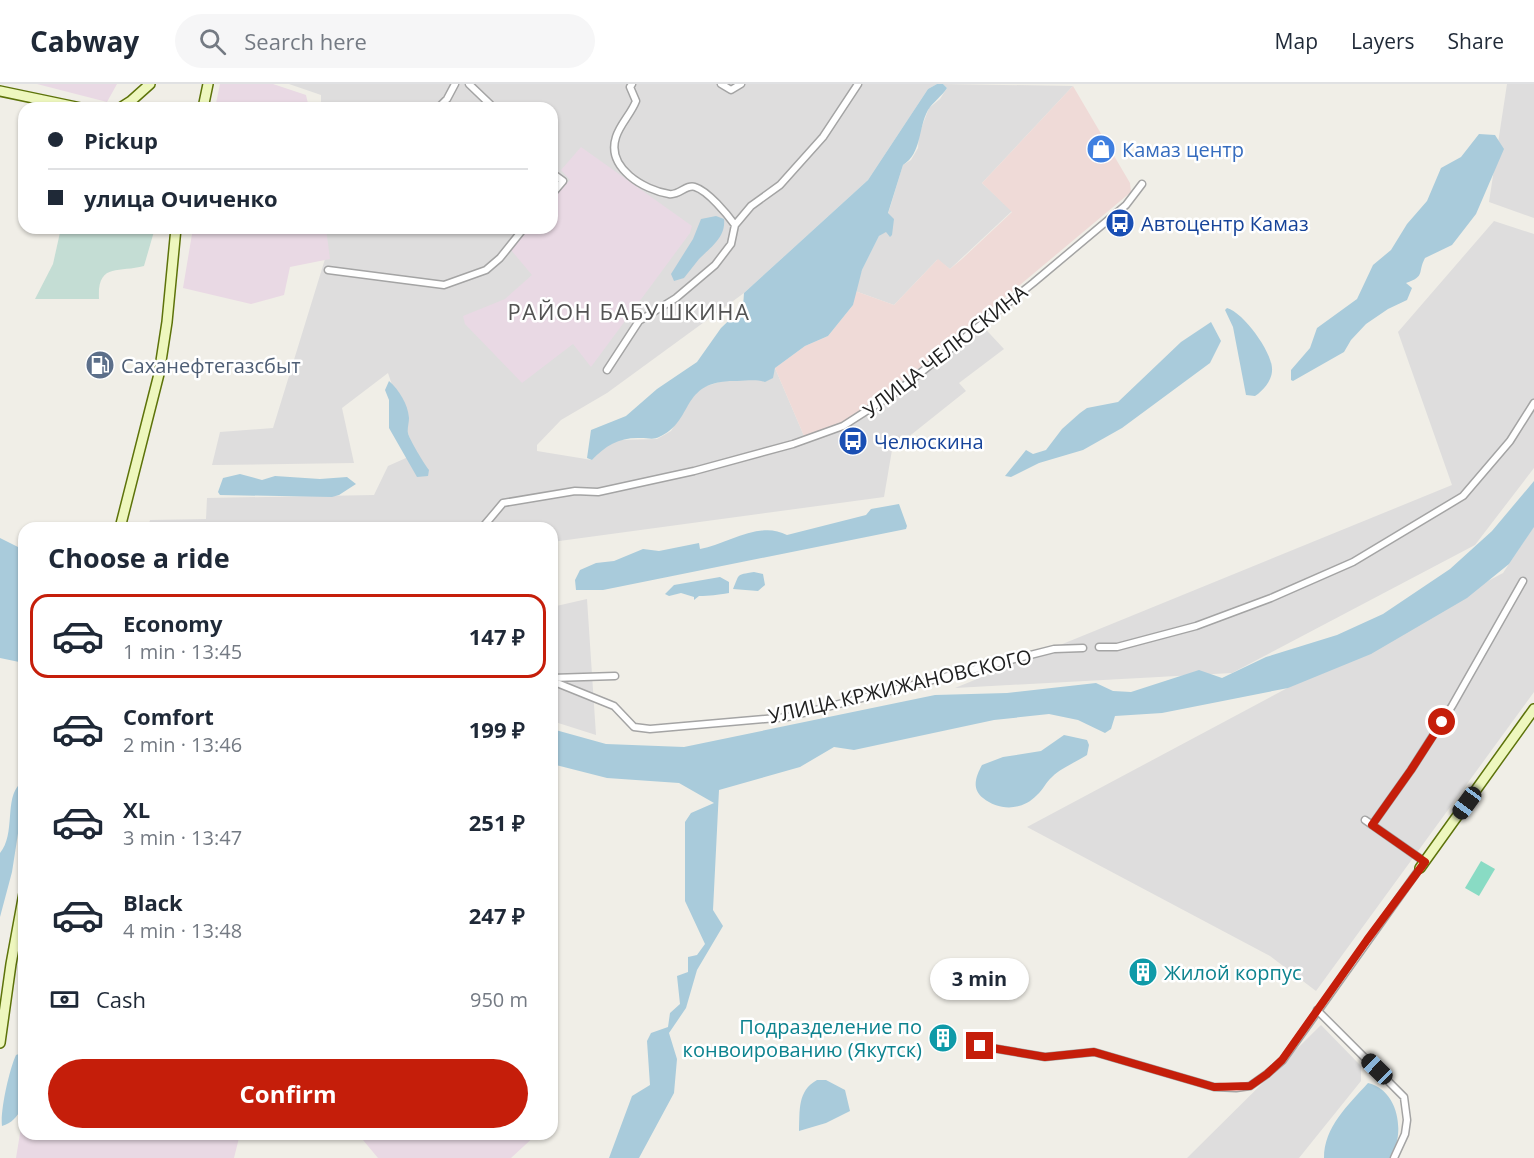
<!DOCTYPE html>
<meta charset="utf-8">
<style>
:root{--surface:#fff;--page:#f6f6f7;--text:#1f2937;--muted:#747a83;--line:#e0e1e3;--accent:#c51e0a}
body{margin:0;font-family:"Open Sans",sans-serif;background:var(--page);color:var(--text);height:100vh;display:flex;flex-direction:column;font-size:22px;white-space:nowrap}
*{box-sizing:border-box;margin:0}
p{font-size:20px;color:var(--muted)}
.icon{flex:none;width:33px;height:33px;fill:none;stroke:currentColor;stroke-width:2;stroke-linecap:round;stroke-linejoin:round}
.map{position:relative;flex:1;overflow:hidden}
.panel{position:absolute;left:18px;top:438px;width:540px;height:618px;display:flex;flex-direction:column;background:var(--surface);border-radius:18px;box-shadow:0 2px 4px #0004}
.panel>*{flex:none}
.top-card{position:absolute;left:18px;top:18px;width:540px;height:132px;border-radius:18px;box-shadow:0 2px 4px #0004;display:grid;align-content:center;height:132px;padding:0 30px;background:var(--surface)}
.end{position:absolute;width:27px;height:27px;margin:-14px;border:8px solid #c51e0a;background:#fff;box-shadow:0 0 0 3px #fff}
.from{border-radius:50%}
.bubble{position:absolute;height:42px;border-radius:21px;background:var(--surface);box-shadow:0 2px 4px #0004;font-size:20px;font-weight:700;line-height:42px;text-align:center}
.car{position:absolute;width:18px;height:36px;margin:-18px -9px;border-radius:8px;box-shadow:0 0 4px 2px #0007;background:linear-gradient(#222 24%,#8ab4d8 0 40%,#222 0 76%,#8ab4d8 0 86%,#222 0)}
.top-card b{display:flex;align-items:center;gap:21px;height:57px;font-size:22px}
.top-card b+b{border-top:2px solid var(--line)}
.top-card i{width:15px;height:15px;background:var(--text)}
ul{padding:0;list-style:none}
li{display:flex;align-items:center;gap:18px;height:84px;margin:0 12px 9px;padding:0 18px;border:3px solid transparent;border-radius:18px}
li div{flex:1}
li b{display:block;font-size:22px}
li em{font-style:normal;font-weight:700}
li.active{border-color:var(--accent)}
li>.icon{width:54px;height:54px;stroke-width:1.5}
h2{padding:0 30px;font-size:27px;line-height:72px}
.pay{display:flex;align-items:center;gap:15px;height:66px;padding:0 30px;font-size:22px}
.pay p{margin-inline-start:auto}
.action{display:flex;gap:12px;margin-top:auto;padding:12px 30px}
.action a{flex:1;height:69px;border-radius:36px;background:var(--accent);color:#fff;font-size:24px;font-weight:700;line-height:69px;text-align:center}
header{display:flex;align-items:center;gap:36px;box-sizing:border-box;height:84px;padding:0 30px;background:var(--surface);border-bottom:2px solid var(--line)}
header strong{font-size:28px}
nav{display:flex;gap:33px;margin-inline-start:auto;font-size:21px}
.search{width:420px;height:54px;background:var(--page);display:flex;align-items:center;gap:15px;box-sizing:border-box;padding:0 21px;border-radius:33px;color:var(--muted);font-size:22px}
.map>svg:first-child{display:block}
.residential{fill:#dedddd}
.commercial{fill:#efdad7}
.industrial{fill:#e9d9e4}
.wetland{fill:#c4ddd4}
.pitch{fill:#89dbc4}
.water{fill:#a9cbdb}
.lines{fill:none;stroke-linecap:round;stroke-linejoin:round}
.street-casing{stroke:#a4a4a4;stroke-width:9}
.secondary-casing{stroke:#5d730a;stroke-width:12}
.street{stroke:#fff;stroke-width:6}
.secondary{stroke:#eef7be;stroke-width:9}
.route{stroke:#c51e0a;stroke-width:8}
.labels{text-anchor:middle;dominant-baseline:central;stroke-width:5;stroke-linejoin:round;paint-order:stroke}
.shop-label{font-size:20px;fill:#366cbe;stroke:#fff;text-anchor:start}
.transit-label{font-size:20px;fill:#164399;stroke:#fff;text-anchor:start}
.street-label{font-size:20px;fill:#202020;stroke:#fff}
.service-label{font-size:20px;fill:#4e5e75;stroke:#fff;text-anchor:start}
.culture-label{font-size:20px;fill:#0d838f;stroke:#fff;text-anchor:start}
.quarter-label{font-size:22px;letter-spacing:1.5px;fill:#535353;stroke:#fff}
</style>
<header>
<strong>Cabway</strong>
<div class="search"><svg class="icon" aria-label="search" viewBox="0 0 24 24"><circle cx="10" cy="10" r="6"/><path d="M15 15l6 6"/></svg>Search here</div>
<nav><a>Map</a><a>Layers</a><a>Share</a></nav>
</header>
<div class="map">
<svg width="1534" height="1074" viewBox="0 0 1534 1074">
<rect width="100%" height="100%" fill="#f0eee7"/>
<path class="residential" d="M289 0H937L928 5 868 96 744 209 607 309 561 336 537 361V367L592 376 603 364 618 356 657 355 671 347 693 312 703 303 723 297 772 294 775 284 804 352 872 319 935 272 977 236 1004 265 959 299 966 307 892 366 884 413 552 458V444H148L150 436 206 435 207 414 374 411 388 382 415 370 388 289 342 324 354 379 212 381 220 348 273 344 325 175 324 144H552V24H321V11Z
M943 0 1073 2 982 99 1012 127 950 185 937 176 894 221 855 207 862 186 879 152 886 147 888 130 903 81 911 76 918 64 919 50 929 24 940 15 947 4Z
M1507 0H1534V134L1489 118Z
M1494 137 1534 150V384L1475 461 1232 589 955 604 1452 401 1398 248Z
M1534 442V608L1316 907 1270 872 1027 743 1503 489Z
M587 515 596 651 552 637V523Z
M1321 941 1361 982V997L1299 1074H1187Z"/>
<path class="commercial" d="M1073 2 1130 99 1131 108 935 272 872 319 845 337 804 352 775 284 805 262 828 252 853 221 855 207 894 221 938 175 950 185 962 175 1012 128 982 99Z"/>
<path class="industrial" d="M37 0H117L107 18Z
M220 0H273L306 11 309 24H215Z
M581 63 692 142 690 149 591 283 573 260 522 299 465 240 463 232 505 215 532 191 511 166 528 144H552V113L561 101 564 102 570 96 561 86Z
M193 144H326L330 175 290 183 284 211 251 220 183 204Z
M24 1025V1050H240L234 1074H16Z
M358 1050H537L511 1074H378Z"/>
<path class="wetland" d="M61 144H155L144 182C119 189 97 178 99 215H35L53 180Z"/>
<path class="pitch" d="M1481 777 1495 785 1479 812 1465 804Z"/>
<path class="water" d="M937 0H943L947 4C942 12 933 18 928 26 918 44 922 69 903 81L888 129 894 135 892 151 890 153 886 148 879 152 862 186 853 221 828 252 805 262 775 284 773 294 765 298C755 295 747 297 737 297 678 296 696 337 659 353 654 356 647 354 641 354 620 353 606 361 592 376L587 374 591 346 626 332 657 305 697 278 721 244 743 223 744 209 868 96 928 5Z
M1479 50 1495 51 1504 65 1476 130 1452 161 1425 174C1417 189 1426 192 1406 199L1412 204 1407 216 1388 225 1366 240 1351 256 1344 268 1293 297 1291 296V286L1310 264 1317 244 1357 215 1373 181 1391 166 1407 140 1427 117 1441 84 1461 73Z
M716 132 724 135C726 153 711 163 699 175 694 181 689 188 684 194L674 197 671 190 693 155 701 135Z
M1227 224C1244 229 1271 267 1272 284 1273 295 1264 306 1255 312L1246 311 1233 243 1225 226Z
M1211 238 1221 257 1210 279 1122 344 1083 366 1039 379 1011 393 1005 392 1026 366 1033 370 1046 366 1062 345 1080 329 1087 324 1118 318 1181 258Z
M389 297C399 306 408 320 409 334 409 339 407 345 408 349 409 355 425 381 429 386L428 392 417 393 389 344V316L385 306Z
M240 390 262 396 275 392 320 395 347 393 356 400 339 411 332 413 220 411 218 408 223 394Z
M1534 397V443L1509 480 1467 514 1371 570 1288 604 1162 629 1115 632 1111 645 1105 649 1078 636 1049 630 994 636 854 666 834 663 800 683 719 706 713 826 723 842 697 886 686 924 669 949 677 975 674 1009 639 1074H609L632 1012 650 1001 647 957 651 949 668 943 670 929 680 920 677 892 688 888V873L697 871 705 860 685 817V738L691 729 714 719 679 699 607 694 552 680V645L606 660 684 663 935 611 1007 609 1096 599 1113 607 1131 608 1199 586 1222 594 1266 573 1337 551 1383 530 1450 485 1492 447Z
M899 420 907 442 906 445 603 506H576L575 496 580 486 596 479 614 477 643 465 659 467 699 459 700 465C728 460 760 436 787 451L866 431 871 425Z
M0 454 24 466V579L0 574Z
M754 488 763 490 765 501 758 507 733 505C740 490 735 491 754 488Z
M720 493 729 498V509C717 511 710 512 699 512L694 516V513L681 509 669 512 665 510 674 501Z
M1064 651 1087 656 1089 661 1087 671C1076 678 1061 684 1052 693 1046 698 1043 706 1037 711 1022 727 999 727 983 714 971 705 976 692 982 681L1003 673 1041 667Z
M20 700H24V711L12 788 0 833V769C16 750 4 714 20 700Z
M24 968C24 992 32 1033 2 1042 0 1028 9 986 16 971Z
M817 996H826L845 1006 850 1027 826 1039 799 1047C800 1027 797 1007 817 996Z
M1368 999C1399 1006 1406 1051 1390 1074H1324C1324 1043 1348 1021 1368 999Z"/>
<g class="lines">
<g class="street-casing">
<path id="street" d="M469 0 494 24
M632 0 630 3 636 17C631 30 620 40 616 53 606 84 644 106 669 110 679 112 686 100 695 103 708 107 727 130 735 141
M721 0 731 6 741 0
M438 24 447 15 455 0
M552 89 563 97 552 110
M328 186 444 201 486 186 500 174 524 144
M607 286 639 237 676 214 715 181 731 160 735 141 751 122 780 101 823 53 858 0
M120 442 142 444
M482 444 503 419 575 407 598 408 694 387 793 360 843 342 899 306 1033 199 1126 121 1142 100
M1099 563H1117L1196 542 1271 514 1353 478 1463 412 1510 357 1534 319
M552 594 615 592
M552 597 614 622 634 643 650 645 788 633 1054 565 1083 564
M1365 736 1425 778
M1372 741 1411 686 1452 622 1523 497
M1317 926 1404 1013 1407 1036 1405 1050 1394 1074
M980 962 1045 973 1094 968 1214 1003 1236 1004 1250 1002 1267 990 1283 976 1420 784"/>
</g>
<g class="secondary-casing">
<path id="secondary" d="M0 7 81 24
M120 24 131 17 150 0
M203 24 208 0
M120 444 159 290 167 238 176 144
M1420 784 1534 625
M0 959 11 880 24 809"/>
</g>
<use href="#street" class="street"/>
<use href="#secondary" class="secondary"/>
</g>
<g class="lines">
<path class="route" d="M980 962 1045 973 1094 968 1214 1003 1250 1002 1267 990 1282 976 1367 856 1425 778 1372 741 1411 686 1442 638"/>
</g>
<defs>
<g id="shop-disc" transform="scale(1.5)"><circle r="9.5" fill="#3f7fe0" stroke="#fff"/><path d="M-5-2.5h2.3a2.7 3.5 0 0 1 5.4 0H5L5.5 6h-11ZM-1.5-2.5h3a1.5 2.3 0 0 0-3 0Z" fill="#fff"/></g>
<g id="bus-disc" transform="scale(1.5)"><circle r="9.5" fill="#1a4fb4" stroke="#fff"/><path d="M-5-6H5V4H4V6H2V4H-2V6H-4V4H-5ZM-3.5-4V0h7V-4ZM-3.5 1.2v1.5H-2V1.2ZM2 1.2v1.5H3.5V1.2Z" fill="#fff"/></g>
<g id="fuel-disc" transform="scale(1.5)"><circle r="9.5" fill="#5c6f8a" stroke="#fff"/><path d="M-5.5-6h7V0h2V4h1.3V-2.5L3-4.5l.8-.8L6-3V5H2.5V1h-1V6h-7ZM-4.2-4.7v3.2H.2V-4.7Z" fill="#fff"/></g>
<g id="building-disc" transform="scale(1.5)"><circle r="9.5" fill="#0f9aa8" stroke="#fff"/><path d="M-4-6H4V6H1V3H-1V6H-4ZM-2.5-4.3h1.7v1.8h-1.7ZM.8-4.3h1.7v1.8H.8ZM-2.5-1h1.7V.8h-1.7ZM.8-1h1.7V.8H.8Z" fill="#fff"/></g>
</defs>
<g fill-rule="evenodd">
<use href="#shop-disc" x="1101" y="65"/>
<use href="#bus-disc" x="1120" y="139"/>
<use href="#fuel-disc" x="100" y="281"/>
<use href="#bus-disc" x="853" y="357"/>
<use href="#building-disc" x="1143" y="888"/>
<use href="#building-disc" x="943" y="954"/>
</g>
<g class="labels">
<g class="shop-label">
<text x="1122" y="65">Камаз центр</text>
</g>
<g class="transit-label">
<text x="1141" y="139">Автоцентр Камаз</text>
<text x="874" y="357">Челюскина</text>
</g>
<g class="street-label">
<text transform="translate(945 267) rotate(-38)">УЛИЦА ЧЕЛЮСКИНА</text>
<text transform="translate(900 602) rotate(-13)">УЛИЦА КРЖИЖАНОВСКОГО</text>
</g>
<g class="service-label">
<text x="121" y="281">Саханефтегазсбыт</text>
</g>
<g class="culture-label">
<text x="1164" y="888">Жилой корпус</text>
<text x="922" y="942" text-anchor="end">Подразделение по<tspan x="922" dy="23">конвоированию (Якутск)</tspan></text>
</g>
<g class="quarter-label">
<text x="629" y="227">РАЙОН БАБУШКИНА</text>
</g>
</g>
</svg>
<i class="end from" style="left:1442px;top:638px"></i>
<i class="end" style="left:980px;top:962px"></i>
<div class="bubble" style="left:930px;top:874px;width:99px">3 min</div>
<i class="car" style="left:1467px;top:719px;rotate:216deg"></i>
<i class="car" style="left:1377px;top:985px;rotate:314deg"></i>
<div class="top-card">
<b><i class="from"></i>Pickup</b>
<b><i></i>улица Очиченко</b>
</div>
<section class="panel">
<h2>Choose a ride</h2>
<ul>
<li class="active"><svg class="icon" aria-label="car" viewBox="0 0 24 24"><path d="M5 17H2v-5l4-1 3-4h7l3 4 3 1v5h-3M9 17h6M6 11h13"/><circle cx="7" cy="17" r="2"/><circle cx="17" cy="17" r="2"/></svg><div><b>Economy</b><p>1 min · 13:45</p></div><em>147 ₽</em></li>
<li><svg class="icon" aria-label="car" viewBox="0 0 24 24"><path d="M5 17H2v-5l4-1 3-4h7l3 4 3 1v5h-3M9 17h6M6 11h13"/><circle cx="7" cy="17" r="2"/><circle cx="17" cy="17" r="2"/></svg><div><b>Comfort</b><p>2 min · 13:46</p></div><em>199 ₽</em></li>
<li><svg class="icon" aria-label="car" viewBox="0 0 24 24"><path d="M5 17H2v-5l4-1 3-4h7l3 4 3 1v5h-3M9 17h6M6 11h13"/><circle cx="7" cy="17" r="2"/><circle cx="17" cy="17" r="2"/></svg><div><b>XL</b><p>3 min · 13:47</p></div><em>251 ₽</em></li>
<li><svg class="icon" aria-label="car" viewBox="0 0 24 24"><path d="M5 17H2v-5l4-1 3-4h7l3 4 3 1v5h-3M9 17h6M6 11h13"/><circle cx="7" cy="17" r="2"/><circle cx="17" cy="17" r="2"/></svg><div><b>Black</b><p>4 min · 13:48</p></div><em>247 ₽</em></li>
</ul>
<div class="pay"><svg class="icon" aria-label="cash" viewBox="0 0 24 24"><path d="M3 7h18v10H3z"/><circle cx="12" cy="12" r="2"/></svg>Cash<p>950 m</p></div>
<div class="action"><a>Confirm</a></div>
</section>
</div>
